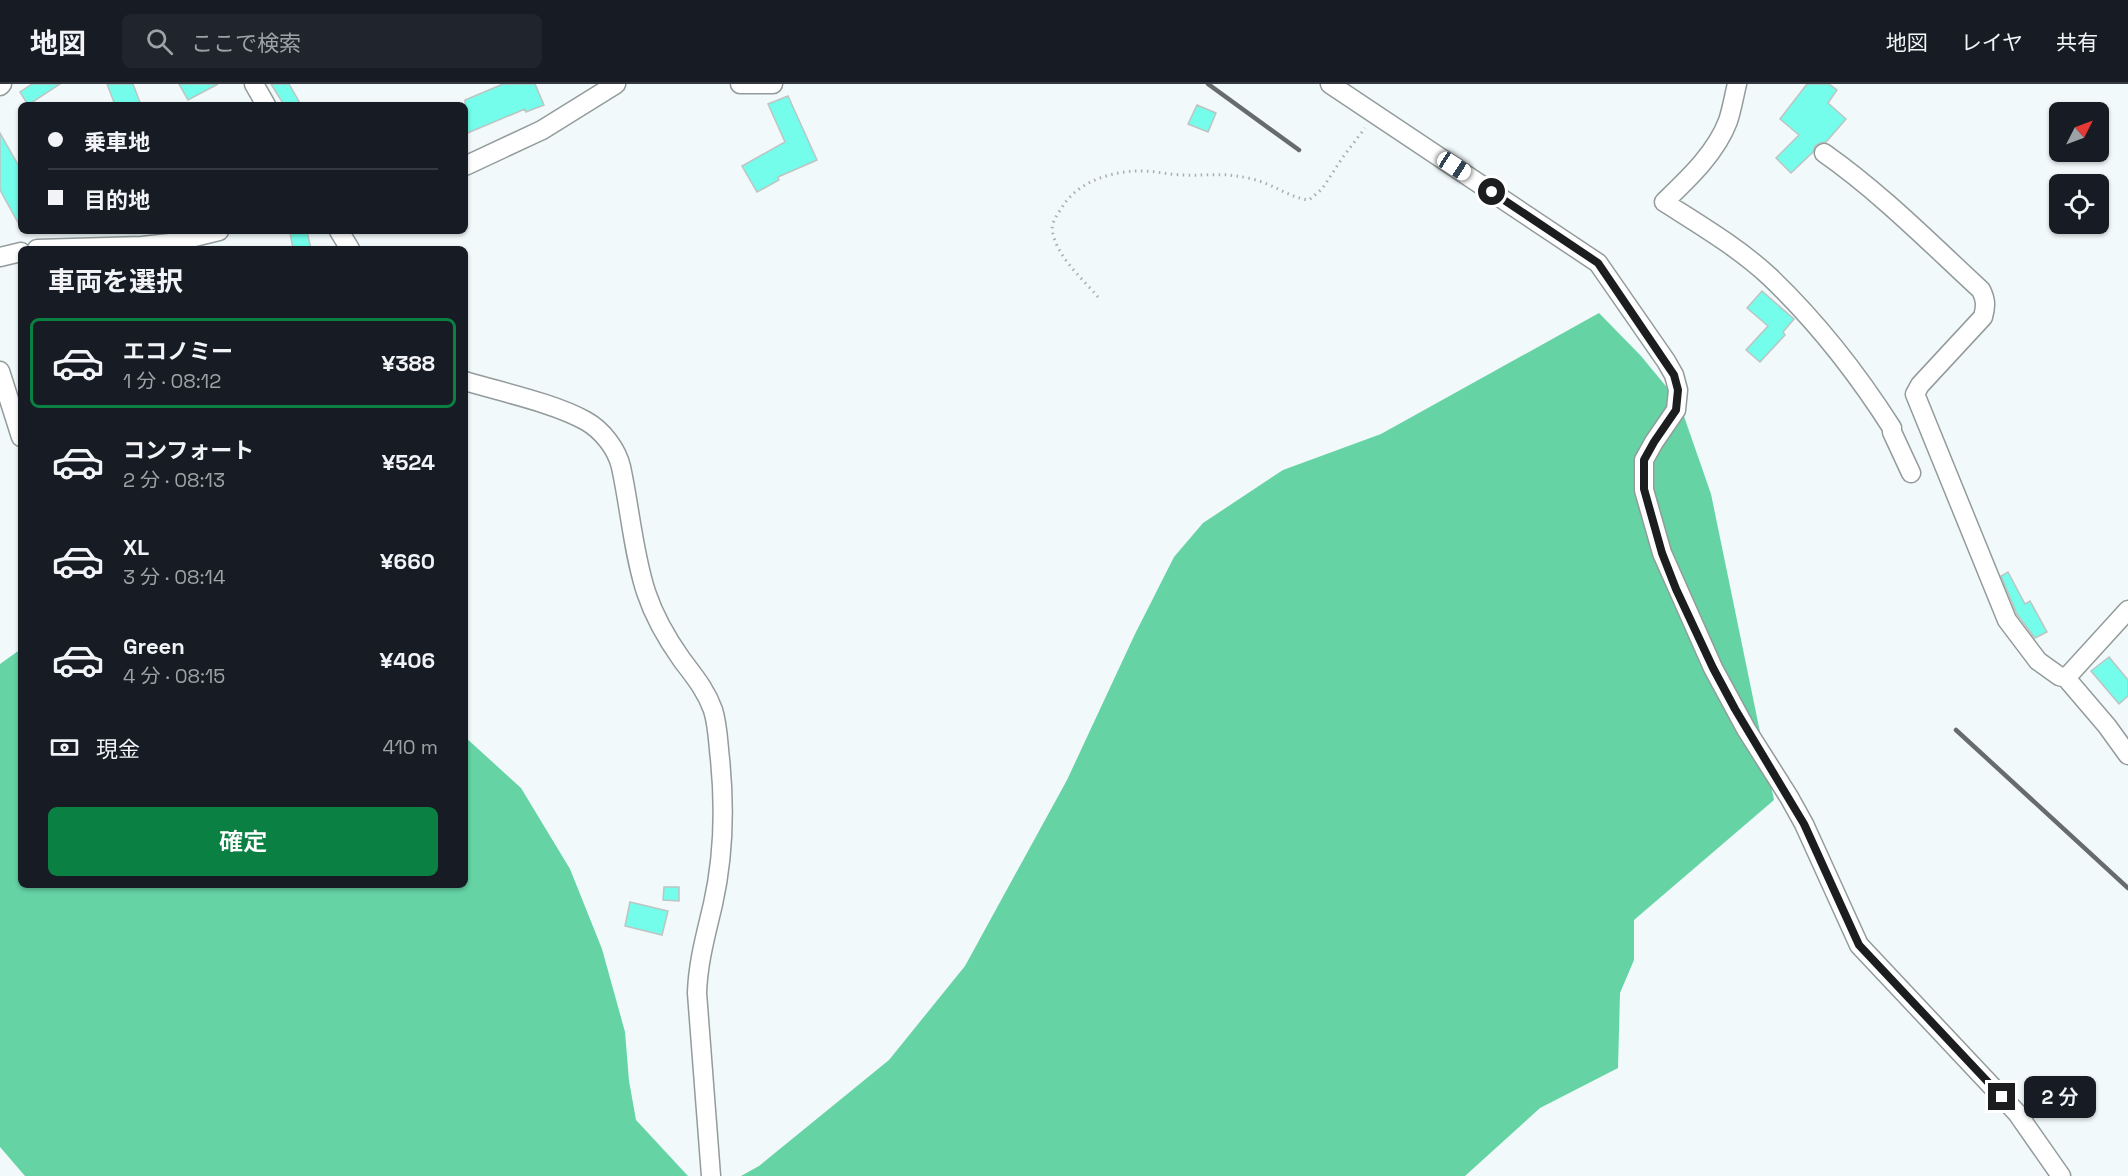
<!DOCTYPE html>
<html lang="ja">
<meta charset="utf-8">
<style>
:root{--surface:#171b24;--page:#20242c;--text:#f1f3f6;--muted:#9ea1a6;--line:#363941;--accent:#0b8043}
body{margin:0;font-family:"Space Grotesk","Noto Sans JP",sans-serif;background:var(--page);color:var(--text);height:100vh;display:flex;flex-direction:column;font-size:22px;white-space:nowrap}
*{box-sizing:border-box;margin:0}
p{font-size:20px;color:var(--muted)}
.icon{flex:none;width:33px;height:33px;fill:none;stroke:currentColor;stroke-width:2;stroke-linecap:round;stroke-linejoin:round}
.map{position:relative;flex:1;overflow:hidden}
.details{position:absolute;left:18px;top:162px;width:450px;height:642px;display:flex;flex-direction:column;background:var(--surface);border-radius:9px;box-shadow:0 2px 4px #0004}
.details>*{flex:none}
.top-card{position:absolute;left:18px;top:18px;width:450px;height:132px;border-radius:9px;box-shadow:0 2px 4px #0004;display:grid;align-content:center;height:132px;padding:0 30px;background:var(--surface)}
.needle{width:39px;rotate:48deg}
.controls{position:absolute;left:2049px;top:18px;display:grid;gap:12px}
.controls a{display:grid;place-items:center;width:60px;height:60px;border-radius:9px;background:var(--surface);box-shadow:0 2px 4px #0004;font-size:30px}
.end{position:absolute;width:27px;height:27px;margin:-14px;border:8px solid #1b1d1e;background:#fff;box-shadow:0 0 0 3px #fff}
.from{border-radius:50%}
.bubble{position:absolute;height:42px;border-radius:9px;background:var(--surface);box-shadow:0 2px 4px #0004;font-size:20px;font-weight:600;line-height:42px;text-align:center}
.car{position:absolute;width:18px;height:36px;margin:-18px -9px;border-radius:8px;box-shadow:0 0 4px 2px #0007;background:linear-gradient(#fff 24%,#345 0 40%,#fff 0 76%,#345 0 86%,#fff 0)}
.top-card b{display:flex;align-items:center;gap:21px;height:57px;font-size:22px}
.top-card b+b{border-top:2px solid var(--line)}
.top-card i{width:15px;height:15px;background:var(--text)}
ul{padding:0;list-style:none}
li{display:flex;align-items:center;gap:18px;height:90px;margin:0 12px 9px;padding:0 18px;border:3px solid transparent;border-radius:9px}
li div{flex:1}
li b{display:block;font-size:22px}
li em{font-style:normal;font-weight:600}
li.on{border-color:var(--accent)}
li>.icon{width:54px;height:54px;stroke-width:1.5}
h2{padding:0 30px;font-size:27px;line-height:72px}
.pay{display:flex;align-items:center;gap:15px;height:66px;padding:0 30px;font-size:22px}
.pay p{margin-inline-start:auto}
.button{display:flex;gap:12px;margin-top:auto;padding:12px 30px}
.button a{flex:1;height:69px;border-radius:9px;background:var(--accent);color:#fff;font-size:24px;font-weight:600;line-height:69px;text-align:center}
header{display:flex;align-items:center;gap:36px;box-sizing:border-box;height:84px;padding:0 30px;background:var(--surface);border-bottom:2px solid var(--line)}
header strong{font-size:28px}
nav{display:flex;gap:33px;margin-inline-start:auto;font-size:21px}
.search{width:420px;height:54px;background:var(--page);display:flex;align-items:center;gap:15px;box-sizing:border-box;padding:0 21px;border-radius:9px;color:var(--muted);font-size:22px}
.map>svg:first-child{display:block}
.forest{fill:#65d3a4}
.building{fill:#73fdea;stroke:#bdc5c3;stroke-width:1.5}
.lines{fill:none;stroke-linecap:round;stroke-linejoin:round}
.minor-casing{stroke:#939b9b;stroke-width:21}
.path{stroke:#a9afb0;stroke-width:3;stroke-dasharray:1.5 4.5;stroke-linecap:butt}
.minor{stroke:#fff;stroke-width:18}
.rail{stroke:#676b6c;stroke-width:4.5}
.route{stroke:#1b1d1e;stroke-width:8}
</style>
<header>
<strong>地図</strong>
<div class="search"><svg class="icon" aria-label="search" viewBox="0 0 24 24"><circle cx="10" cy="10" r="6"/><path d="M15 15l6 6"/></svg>ここで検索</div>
<nav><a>地図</a><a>レイヤ</a><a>共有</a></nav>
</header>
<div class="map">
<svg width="2128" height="1092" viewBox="0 0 2128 1092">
<rect width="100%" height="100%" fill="#f1f9fa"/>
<path class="forest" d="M1599 229 1641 272 1679 318 1711 410 1774 716 1634 836V876L1620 909 1618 984 1540 1024 1465 1092H741L759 1082 889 976 965 882 1067 696 1135 550 1174 473 1203 439 1283 386 1381 350Z
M21 565V801H465V653L521 704 570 785 602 865 625 948 629 997 636 1036 688 1092H25L0 1063V580Z"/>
<path class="building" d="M32 0H60L28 21 20 8Z
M107 0H133L141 21H115Z
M179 0H218L188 16Z
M271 0H289L301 21H284Z
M503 0H535L544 21 526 28 525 25 465 50V16Z
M1807 0H1829L1837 6 1828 19 1846 35 1826 58 1820 59 1815 62 1813 68 1791 89 1776 74 1799 51 1780 35Z
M788 12 817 76 778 93 779 96 757 108 742 82 785 58 768 20Z
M1197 21 1216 29 1208 48 1188 40Z
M0 49 21 86V144L0 106Z
M307 147 311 165H293L290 149Z
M1762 207 1794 235 1783 248 1785 251 1760 278 1746 266 1768 242 1747 224Z
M2008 488 2025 520 2030 517 2047 548 2035 554 2017 530 2001 492Z
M2109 573 2128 596V612L2119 620 2091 587Z
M664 803H679V817L663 816Z
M630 818 668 827 662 851 625 842Z"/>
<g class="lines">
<g class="minor-casing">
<path id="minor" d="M254 0 266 21
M740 0H773
M1330 0 1598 179 1666 277 1674 291 1678 306 1676 326 1654 358 1644 376V406L1662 469 1713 584 1746 645 1789 713 1804 740 1859 861 2017 1029 2061 1092
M1737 0C1734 12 1732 25 1728 37 1716 69 1688 95 1664 118 1700 141 1739 164 1770 193 1817 238 1857 289 1892 344V348L1911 389
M0 2 2 0
M1824 69C1881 109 1930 159 1981 206 1986 216 1986 222 1983 233L1920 301 1915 310 2007 536 2038 577 2059 592 2066 594 2107 642 2128 671
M465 82 542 46 616 0
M339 147 350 165
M37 165 142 162 170 159 219 147
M0 173 21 168
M0 287 21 353
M465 297C501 308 554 319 586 337 602 346 617 365 621 383 630 424 633 468 646 508 654 532 667 555 682 576 694 592 706 606 713 626 718 642 718 659 720 675 725 725 724 771 713 820 706 850 698 878 697 909L711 1092
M2066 594 2128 526"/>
</g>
<path class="path" d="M1098 213C1082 194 1059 175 1053 150 1050 141 1056 132 1061 125 1076 99 1106 89 1135 87 1152 86 1169 91 1185 91 1202 92 1219 89 1236 92 1246 93 1258 96 1267 100 1282 106 1293 114 1309 116L1322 105 1343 73 1365 44"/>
<use href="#minor" class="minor"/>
<path class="rail" d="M1208 0 1299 66
M1956 646 2128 804"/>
</g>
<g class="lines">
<path class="route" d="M1492 108 1598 179 1674 291 1678 306 1676 326 1654 358 1644 376V405L1662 469 1676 505 1713 584 1735 625 1804 740 1859 861 2002 1013"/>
</g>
</svg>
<div class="controls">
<a><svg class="needle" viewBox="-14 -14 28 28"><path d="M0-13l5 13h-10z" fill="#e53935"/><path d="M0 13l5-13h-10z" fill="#9ea1a6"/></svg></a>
<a><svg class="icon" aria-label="locate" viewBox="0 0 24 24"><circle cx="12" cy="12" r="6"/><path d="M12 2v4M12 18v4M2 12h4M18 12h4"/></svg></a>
</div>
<i class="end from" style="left:1492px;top:108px"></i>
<i class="end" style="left:2002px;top:1013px"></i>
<div class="bubble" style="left:2024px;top:992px;width:72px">2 分</div>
<i class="car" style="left:1454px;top:82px;rotate:123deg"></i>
<div class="top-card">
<b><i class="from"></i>乗車地</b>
<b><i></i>目的地</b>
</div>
<section class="details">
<h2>車両を選択</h2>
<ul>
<li class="on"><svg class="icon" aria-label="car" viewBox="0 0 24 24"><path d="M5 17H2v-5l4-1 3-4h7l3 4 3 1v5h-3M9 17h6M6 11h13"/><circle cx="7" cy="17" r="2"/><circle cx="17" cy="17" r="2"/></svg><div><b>エコノミー</b><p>1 分 · 08:12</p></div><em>¥388</em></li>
<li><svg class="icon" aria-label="car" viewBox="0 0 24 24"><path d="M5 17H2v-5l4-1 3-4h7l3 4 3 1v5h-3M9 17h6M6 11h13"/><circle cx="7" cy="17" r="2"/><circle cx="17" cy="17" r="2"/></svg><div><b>コンフォート</b><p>2 分 · 08:13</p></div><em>¥524</em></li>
<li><svg class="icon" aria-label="car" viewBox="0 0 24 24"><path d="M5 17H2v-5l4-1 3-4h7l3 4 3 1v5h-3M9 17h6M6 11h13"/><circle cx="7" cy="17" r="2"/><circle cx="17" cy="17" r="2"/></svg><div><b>XL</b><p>3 分 · 08:14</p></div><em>¥660</em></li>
<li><svg class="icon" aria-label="car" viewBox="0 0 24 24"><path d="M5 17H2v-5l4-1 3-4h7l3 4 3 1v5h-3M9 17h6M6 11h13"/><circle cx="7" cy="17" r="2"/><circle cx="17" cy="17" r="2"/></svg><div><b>Green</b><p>4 分 · 08:15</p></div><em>¥406</em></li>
</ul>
<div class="pay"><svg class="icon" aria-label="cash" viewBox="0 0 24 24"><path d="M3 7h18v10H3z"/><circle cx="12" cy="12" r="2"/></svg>現金<p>410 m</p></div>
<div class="button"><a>確定</a></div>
</section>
</div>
